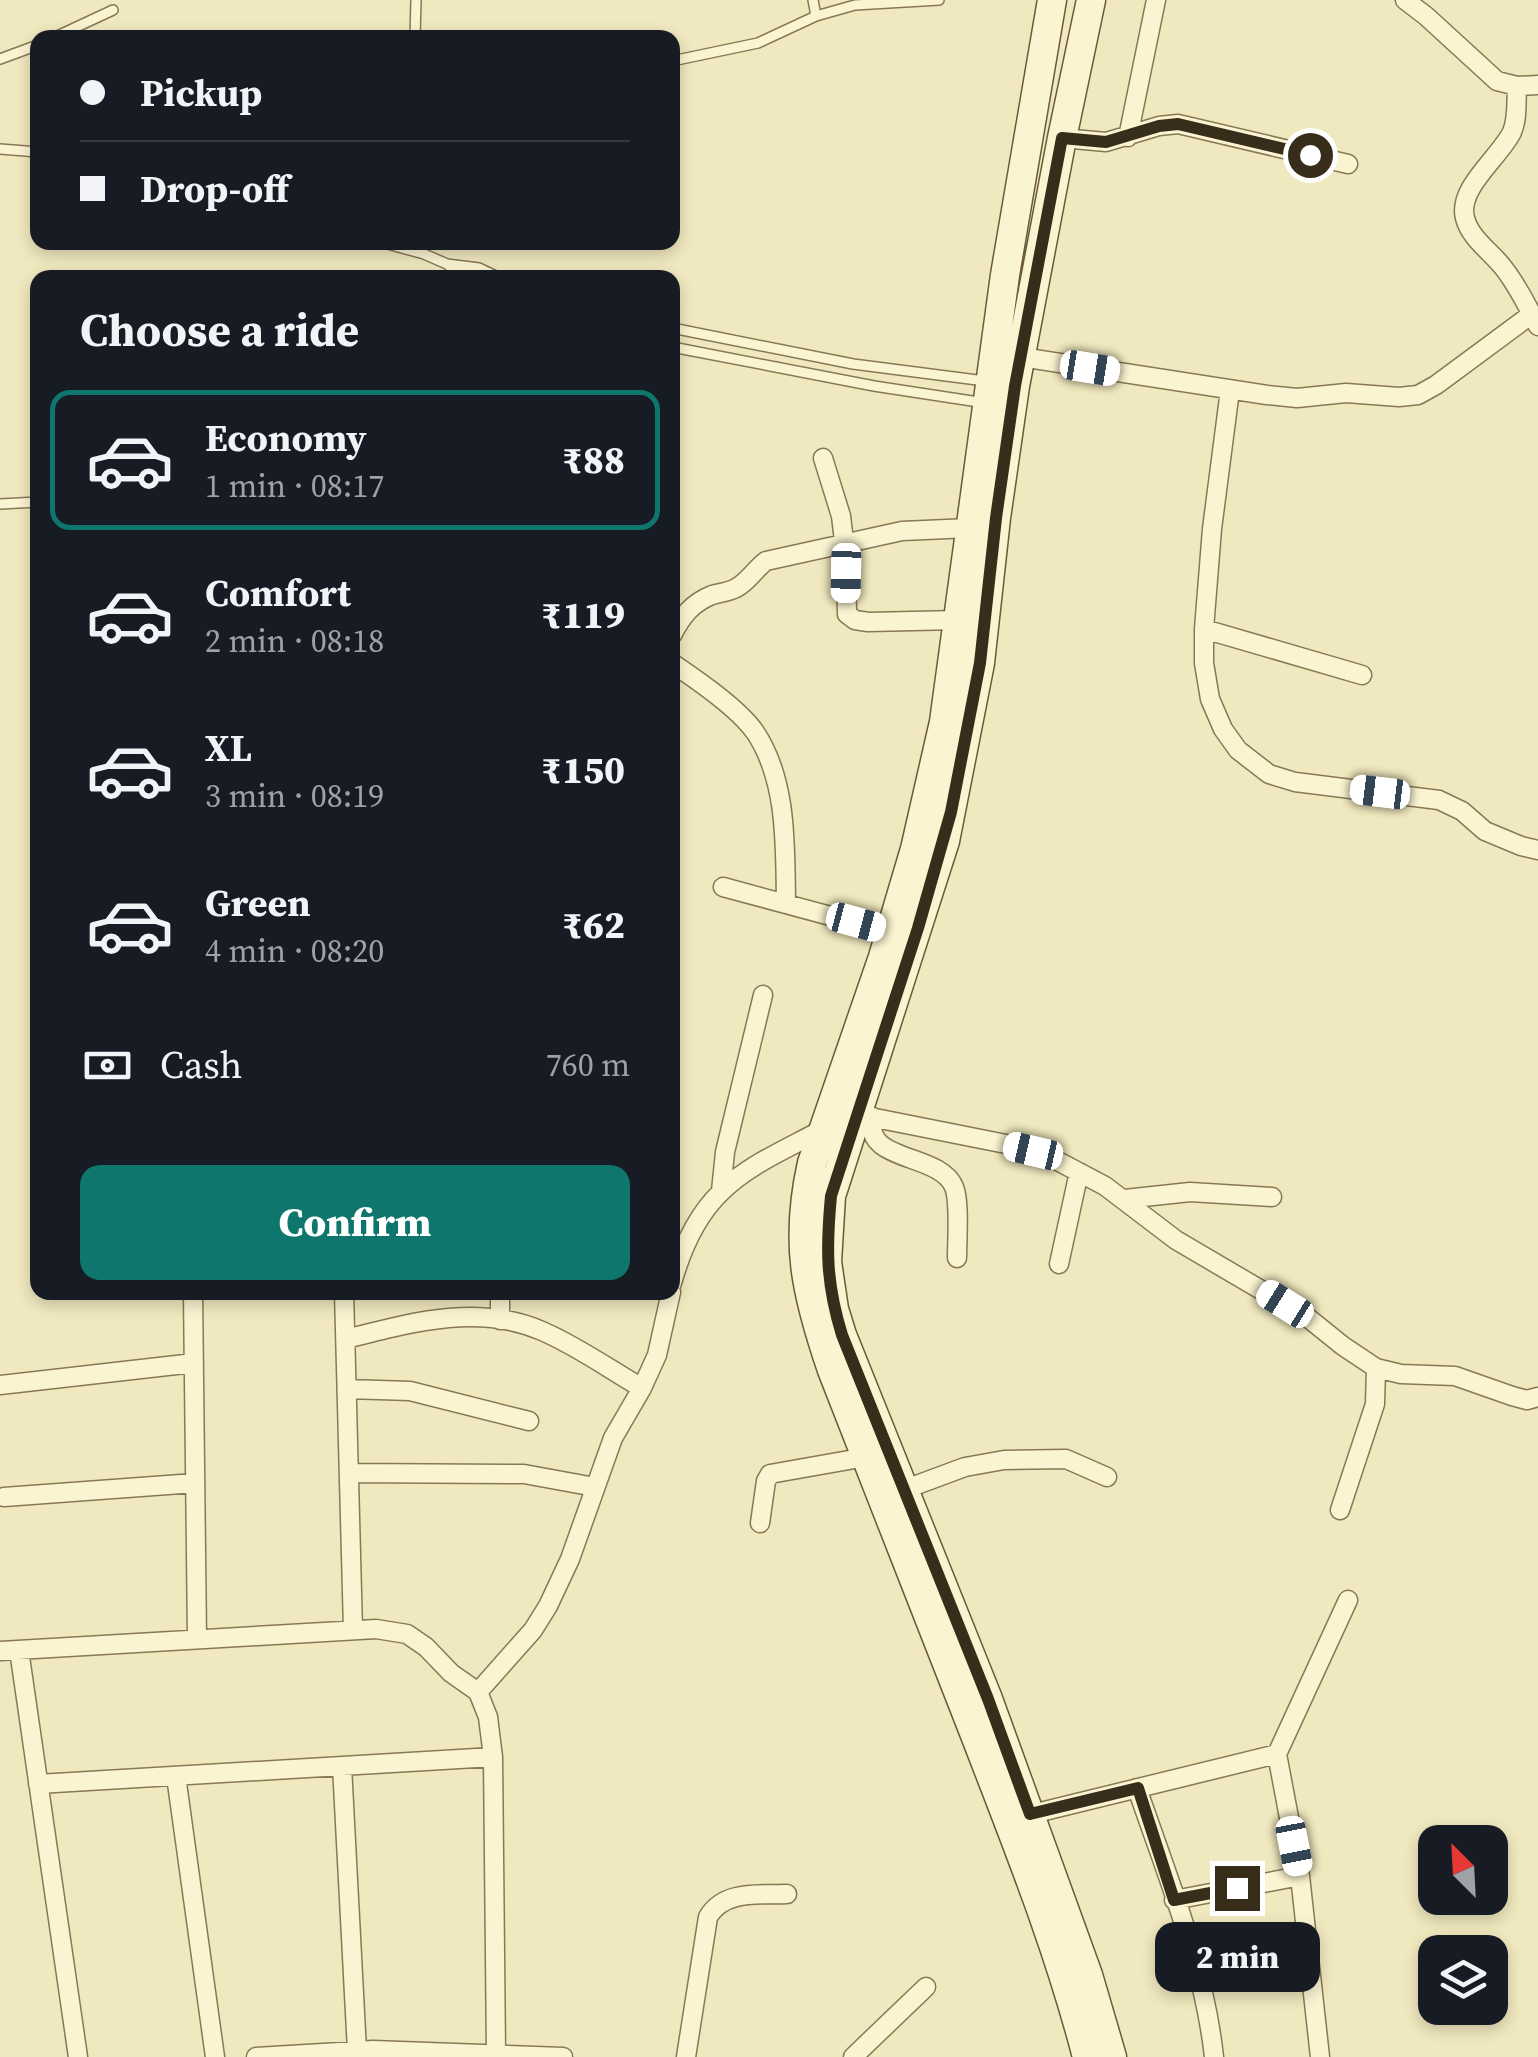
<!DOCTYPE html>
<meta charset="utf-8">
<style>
:root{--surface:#171b24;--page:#242831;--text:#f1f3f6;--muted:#9ea1a6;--line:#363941;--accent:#0f766e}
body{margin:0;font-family:"Source Serif 4",serif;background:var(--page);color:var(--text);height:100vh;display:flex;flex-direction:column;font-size:38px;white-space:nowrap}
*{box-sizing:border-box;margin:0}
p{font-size:32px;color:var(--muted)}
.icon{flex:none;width:55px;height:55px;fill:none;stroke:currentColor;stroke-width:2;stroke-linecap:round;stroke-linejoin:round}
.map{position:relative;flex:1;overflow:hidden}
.drawer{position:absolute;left:30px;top:270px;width:650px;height:1030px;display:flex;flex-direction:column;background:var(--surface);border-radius:20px;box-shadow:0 5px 15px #0003}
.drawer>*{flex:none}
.top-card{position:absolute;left:30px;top:30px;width:650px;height:220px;border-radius:20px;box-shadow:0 5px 15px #0003;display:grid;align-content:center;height:220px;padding:0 50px;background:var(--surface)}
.needle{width:65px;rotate:336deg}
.fabs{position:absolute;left:1418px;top:1825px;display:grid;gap:20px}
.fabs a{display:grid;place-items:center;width:90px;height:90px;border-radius:20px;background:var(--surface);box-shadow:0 5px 15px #0003;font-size:50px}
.end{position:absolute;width:45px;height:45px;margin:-22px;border:12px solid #382d1b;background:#fff;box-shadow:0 0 0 5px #fff}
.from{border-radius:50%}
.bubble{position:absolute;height:70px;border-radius:20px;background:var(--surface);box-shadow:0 5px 15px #0003;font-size:32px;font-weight:800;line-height:70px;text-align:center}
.car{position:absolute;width:30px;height:60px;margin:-30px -15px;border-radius:12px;box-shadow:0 0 8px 2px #0007;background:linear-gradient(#fff 24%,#345 0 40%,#fff 0 76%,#345 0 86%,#fff 0)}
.top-card b{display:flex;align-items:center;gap:35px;height:95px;font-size:38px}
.top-card b+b{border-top:2px solid var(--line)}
.top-card i{width:25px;height:25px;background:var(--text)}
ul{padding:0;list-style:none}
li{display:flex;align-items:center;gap:30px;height:140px;margin:0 20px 15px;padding:0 30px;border:5px solid transparent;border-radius:20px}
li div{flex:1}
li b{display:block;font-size:38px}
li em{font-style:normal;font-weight:800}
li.selected{border-color:var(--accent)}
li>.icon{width:90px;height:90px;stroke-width:1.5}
h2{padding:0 50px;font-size:45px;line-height:120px}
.pay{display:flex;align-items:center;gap:25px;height:110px;padding:0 50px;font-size:38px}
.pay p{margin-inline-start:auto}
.primary-button{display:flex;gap:20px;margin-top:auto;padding:20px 50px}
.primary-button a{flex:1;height:115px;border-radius:20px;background:var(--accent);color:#fff;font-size:40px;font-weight:800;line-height:115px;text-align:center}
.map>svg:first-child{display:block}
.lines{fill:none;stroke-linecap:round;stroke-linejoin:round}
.lane-casing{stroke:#897856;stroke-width:12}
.street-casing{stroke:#897856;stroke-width:21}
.secondary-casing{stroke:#6b5939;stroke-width:31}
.lane{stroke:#faf4d1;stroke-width:9}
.street{stroke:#faf4d1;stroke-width:18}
.secondary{stroke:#faf4d1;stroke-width:28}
.route{stroke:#382d1b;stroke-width:12}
</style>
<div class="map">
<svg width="1538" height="2057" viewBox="0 0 1538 2057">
<rect width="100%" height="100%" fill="#f0e8be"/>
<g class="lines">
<g class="lane-casing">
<path id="lane" d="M813 0 816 16
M53 38 113 10
M415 38 416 0
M0 59 38 45
M672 61 758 43 816 16 855 5 939 0
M0 149 38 152
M380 242 424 254 447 264 479 268 500 278
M447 264 463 278
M672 328 853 364 985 381
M672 347 874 386 985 403
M0 504 38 502"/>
</g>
<g class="street-casing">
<path id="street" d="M1405 0 1426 16 1497 81 1517 86 1538 85
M1517 86C1516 101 1518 118 1512 132 1500 157 1457 188 1465 218 1470 238 1490 251 1502 266 1517 284 1527 306 1538 326
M1128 137 1156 0
M1062 138 1106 142 1159 126 1178 124 1348 164
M1021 357 1267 395 1297 398 1346 393 1399 397 1418 395 1436 385 1532 314
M1230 390 1212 529 1204 629V663L1210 699 1223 729 1238 750 1269 774 1295 782 1439 800 1462 811 1485 831 1521 846 1538 850
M823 458 841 516 846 558 847 614 855 620 868 622 958 620
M1204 629 1362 675
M672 635C682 616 692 603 712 595 719 593 729 592 736 588 748 582 755 569 766 561L902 531 970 528
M672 663C697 680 738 708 755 732 788 781 785 848 786 904
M723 887 890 932
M850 1113 1006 1144 1052 1158 1105 1186 1176 1240 1307 1317 1343 1346 1376 1368 1401 1374 1455 1376 1512 1396 1527 1400 1538 1397
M873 1117C861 1163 940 1152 954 1187 960 1201 957 1241 957 1258
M721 1191 725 1152 763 995
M1125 1199 1190 1192 1272 1197
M1059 1264 1079 1172
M672 1283C681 1251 697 1215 721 1192 749 1164 789 1148 823 1129
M193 1292 197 1639
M344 1292 353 1630
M500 1320V1292
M346 1339C409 1323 478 1303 542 1331 577 1346 609 1369 642 1388
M0 1385 194 1363
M347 1389 410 1391 529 1421
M349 1473 524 1474 595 1487
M903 1490 965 1467 1004 1460 1066 1459 1107 1477
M4 1497 195 1483
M1340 1510 1375 1404 1376 1368
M760 1523 766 1481 770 1474 866 1457
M19 1650 78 2057
M0 1651 376 1629 407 1634 426 1647 451 1673 478 1692 488 1717 493 1757 496 2054
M478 1692 533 1630 548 1606 570 1559 613 1438 642 1388 657 1355 671 1292
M1277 1754 1300 1876 1320 2057
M342 1766 357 2051
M176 1776 215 2057
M38 1784 493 1757
M1137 1788C1167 1876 1204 1964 1214 2057
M1024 1816 1277 1754 1348 1600
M1174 1900 1300 1876
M1198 1970 1309 1955
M256 2057 373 2050 563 2057
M686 2057 708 1917C724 1890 758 1895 787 1894
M853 2057 926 1987"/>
</g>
<g class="secondary-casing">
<path id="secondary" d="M1052 0 1005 275 944 722 915 849 883 957 812 1163C794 1243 806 1294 832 1370 880 1493 929 1617 977 1740 1017 1844 1059 1948 1087 2057
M1091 0 1062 138 1015 386 996 518 980 663 945 841 831 1196 827 1262 834 1309 842 1335 988 1699 1088 1975 1112 2057"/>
</g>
<use href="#lane" class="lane"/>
<use href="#street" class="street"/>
<use href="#secondary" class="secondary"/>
</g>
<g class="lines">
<path class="route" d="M1237 1888 1174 1900 1138 1788 1030 1814 988 1699 842 1335C826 1283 826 1249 831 1196L918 928 951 812 980 663 996 518 1015 386 1062 138 1106 142 1159 126 1178 124 1310 155"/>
</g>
</svg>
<div class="fabs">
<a><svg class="needle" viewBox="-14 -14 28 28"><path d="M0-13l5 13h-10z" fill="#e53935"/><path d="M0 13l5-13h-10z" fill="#9ea1a6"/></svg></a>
<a><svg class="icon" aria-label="layers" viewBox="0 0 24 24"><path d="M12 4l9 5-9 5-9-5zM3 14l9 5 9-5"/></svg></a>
</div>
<i class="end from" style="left:1310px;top:155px"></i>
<i class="end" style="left:1237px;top:1888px"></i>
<div class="bubble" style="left:1155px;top:1922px;width:165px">2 min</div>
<i class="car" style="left:1090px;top:368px;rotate:99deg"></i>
<i class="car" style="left:846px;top:573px;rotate:181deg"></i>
<i class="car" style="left:1380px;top:792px;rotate:277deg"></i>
<i class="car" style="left:856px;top:922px;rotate:105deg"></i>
<i class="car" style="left:1033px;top:1151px;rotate:283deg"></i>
<i class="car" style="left:1285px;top:1304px;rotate:302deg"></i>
<i class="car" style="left:1294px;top:1846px;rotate:169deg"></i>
<div class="top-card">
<b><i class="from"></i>Pickup</b>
<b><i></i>Drop-off</b>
</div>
<section class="drawer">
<h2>Choose a ride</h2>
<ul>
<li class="selected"><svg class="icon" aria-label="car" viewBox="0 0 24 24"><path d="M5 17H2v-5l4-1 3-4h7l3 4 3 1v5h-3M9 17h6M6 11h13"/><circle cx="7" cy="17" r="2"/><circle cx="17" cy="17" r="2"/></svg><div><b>Economy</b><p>1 min · 08:17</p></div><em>₹88</em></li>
<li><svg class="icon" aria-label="car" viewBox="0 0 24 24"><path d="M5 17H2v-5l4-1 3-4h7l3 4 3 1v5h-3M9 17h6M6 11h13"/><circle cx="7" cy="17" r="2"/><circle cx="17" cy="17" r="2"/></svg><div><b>Comfort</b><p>2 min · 08:18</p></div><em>₹119</em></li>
<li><svg class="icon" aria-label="car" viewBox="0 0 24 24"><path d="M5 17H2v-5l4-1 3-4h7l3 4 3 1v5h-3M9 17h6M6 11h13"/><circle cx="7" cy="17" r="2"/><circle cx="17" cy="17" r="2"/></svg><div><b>XL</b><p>3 min · 08:19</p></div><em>₹150</em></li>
<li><svg class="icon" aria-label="car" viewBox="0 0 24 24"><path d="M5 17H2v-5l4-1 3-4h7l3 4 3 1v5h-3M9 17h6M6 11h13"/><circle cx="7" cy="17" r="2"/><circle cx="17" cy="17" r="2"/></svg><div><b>Green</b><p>4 min · 08:20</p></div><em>₹62</em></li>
</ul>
<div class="pay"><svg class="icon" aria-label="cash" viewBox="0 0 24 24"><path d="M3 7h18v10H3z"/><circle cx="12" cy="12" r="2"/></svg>Cash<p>760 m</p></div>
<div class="primary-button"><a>Confirm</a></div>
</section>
</div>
